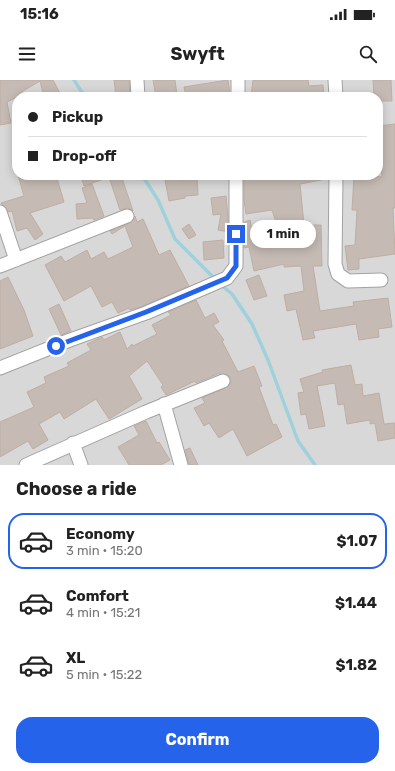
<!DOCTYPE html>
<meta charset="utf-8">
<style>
:root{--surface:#fff;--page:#f6f6f6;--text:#222;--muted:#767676;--line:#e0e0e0;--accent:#2563eb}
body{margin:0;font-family:Rubik,sans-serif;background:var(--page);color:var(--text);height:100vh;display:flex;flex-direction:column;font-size:15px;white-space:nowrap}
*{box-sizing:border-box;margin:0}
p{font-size:13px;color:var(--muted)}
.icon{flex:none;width:22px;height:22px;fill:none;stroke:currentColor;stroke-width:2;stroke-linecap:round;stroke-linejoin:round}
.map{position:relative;height:385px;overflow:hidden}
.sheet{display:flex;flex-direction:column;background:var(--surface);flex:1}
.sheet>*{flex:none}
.hud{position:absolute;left:12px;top:12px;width:371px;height:88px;border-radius:16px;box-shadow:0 2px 10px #0003;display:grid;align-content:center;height:88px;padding:0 16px;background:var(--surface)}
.end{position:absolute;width:18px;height:18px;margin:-9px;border:5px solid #2563eb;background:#fff;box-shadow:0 0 0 2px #fff}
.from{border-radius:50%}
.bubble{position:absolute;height:28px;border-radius:14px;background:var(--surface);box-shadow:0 2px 10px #0003;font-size:13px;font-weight:700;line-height:28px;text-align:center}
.hud b{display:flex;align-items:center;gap:14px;height:38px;font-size:15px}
.hud b+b{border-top:1px solid var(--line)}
.hud i{width:10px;height:10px;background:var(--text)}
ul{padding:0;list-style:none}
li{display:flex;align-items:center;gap:12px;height:56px;margin:0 8px 6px;padding:0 8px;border:2px solid transparent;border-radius:16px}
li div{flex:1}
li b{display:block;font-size:15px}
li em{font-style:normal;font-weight:700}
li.active{border-color:var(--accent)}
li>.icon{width:36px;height:36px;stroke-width:1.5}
h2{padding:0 16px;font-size:18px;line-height:48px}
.button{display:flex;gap:8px;margin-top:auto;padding:8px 16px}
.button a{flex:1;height:46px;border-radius:16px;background:var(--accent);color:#fff;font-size:16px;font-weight:700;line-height:46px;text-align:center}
.status{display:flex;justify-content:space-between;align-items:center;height:28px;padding:0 20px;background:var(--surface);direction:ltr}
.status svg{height:11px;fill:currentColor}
header{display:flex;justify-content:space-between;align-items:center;height:52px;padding:0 16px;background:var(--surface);font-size:18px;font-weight:700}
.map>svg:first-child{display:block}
.residential{fill:#d9d8d8;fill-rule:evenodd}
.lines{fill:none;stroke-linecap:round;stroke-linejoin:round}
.stream{stroke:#9fd1dc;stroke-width:3.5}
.building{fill:#c5bab4;stroke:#bfaea2}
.street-casing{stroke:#a2a2a2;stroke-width:15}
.street{stroke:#fff;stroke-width:13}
.route{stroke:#2563eb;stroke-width:5}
</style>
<div class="status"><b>15:16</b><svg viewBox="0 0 49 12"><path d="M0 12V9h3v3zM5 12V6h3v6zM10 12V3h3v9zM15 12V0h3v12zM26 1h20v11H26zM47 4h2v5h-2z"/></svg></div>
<header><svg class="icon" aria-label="menu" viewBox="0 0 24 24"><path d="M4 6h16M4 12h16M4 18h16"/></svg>Swyft<svg class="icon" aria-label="search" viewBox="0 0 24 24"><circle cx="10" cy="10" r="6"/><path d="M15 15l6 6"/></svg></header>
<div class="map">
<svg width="395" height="385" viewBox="0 0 395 385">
<rect width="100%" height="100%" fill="#ede8e0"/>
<path class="residential" d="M0 0H395V385H0ZM17 17H378V95H17Z"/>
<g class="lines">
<path class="stream" d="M74 0 85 17
M142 95 158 120 175 159 215 199
M221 205 232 214 252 244 268 280 298 361 315 385"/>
</g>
<path class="building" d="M0 0H53L62 17H44L40 1 18 14 19 16 7 22 11 43 0 45Z
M114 0H129L130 17H116Z
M153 0H175L177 16 156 17Z
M228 0 230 16 186 17 184 7Z
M253 0H308L309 6 323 5 324 17H251Z
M373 0H391L392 21H378V17H374Z
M395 44V128H393L395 174 359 179V189L348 190 345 166 355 165 357 130H352L354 95 382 97 378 46Z
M18 95H56L64 122 30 133 43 154 35 160 27 148 17 151 12 131 8 132 1 123 24 116Z
M87 95H121L133 131 128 128 120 130 109 97 84 106 81 97Z
M164 95H181L182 100 197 98 198 115 185 116V118L169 121Z
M254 95H321V100L300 104 304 145H321L322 186H313L320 231 354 226 353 222 388 218 392 247 378 249 379 257 359 260 356 244 313 251 315 258 303 260 296 229 287 231 284 215 304 211 301 186 284 187V184L254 191 249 167 244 168V142L250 140 253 155 278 148 272 130 246 134 244 120V96Z
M92 104 104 136 94 140 93 138 77 139 76 124 87 123 82 108Z
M226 116 228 138V152L218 150 221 134 213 135 211 118Z
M135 136 137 142 143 139 159 175 170 170 189 206 143 226 130 230 129 228 118 233 112 222 102 227 91 206 64 221 45 185 61 176 65 182 87 170 91 179 104 172 108 179 133 167 125 146 112 154 110 151 130 143Z
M189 144 196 155 189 159 182 149Z
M223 160 224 178 204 180 203 162Z
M259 195 267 216 254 220 246 200Z
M8 197 24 230 33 256 0 269V201Z
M196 220 205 238 214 233 219 242 213 245 224 260 222 261 238 292 254 286 262 306 259 307 273 345 276 344 282 357 247 376 233 349 219 358 209 343 204 346 194 328 205 323 202 318 229 306 231 302 228 295 220 293 196 303 195 301 166 315 161 307 163 305 147 281 129 296 142 319 109 339 96 319 64 339 60 332 39 344 48 360 33 369 28 361 0 377V342L34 327 27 312 46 303 44 297 69 286 67 283 91 270 87 264 102 257 104 260 120 252 127 269 132 264 133 266 157 254 152 245 171 235 168 232Z
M59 224 71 251 61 255 49 229Z
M351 285 355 305 362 304 363 316 379 313 384 344 395 343V358L378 361 375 343 370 344V340L347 344 344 324 338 325 335 303 317 306 325 346 309 349 306 334 301 335 298 313 304 312 300 299 323 292 322 290Z
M146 341 157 363 159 362 170 380 161 385H129L118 367 139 355 134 346Z
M190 368 198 385H189L185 370Z"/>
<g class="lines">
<g class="street-casing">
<path id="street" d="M137 0 138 17
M238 0V17
M335 0 336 17
M336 95 335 184 338 194 348 201 381 200
M0 132 16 180
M0 186 127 136
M0 288 70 260 146 233 227 198 236 186V95
M164 324 181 385
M73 363 81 385
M26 385 146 332 223 301"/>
</g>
<use href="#street" class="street"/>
</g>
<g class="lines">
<path class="route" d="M56 266 146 232 227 198 236 186V154"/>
</g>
</svg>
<i class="end from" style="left:56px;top:266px"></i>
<i class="end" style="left:236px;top:154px"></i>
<div class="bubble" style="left:250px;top:140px;width:66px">1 min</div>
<div class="hud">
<b><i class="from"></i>Pickup</b>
<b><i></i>Drop-off</b>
</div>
</div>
<section class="sheet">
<h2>Choose a ride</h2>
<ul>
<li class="active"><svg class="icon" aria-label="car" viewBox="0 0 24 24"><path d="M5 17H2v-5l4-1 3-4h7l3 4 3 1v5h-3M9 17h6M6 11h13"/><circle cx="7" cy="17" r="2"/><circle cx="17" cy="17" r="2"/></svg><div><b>Economy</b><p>3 min · 15:20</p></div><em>$1.07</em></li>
<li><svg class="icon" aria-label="car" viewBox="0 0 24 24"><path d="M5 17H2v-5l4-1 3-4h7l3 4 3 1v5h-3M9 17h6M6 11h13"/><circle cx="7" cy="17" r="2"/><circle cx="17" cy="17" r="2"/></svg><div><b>Comfort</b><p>4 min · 15:21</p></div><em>$1.44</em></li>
<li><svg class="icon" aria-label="car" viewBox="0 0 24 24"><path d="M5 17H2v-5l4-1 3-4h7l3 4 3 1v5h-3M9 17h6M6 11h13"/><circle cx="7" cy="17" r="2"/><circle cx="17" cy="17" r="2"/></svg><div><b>XL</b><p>5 min · 15:22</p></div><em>$1.82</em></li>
</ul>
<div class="button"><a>Confirm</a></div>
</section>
